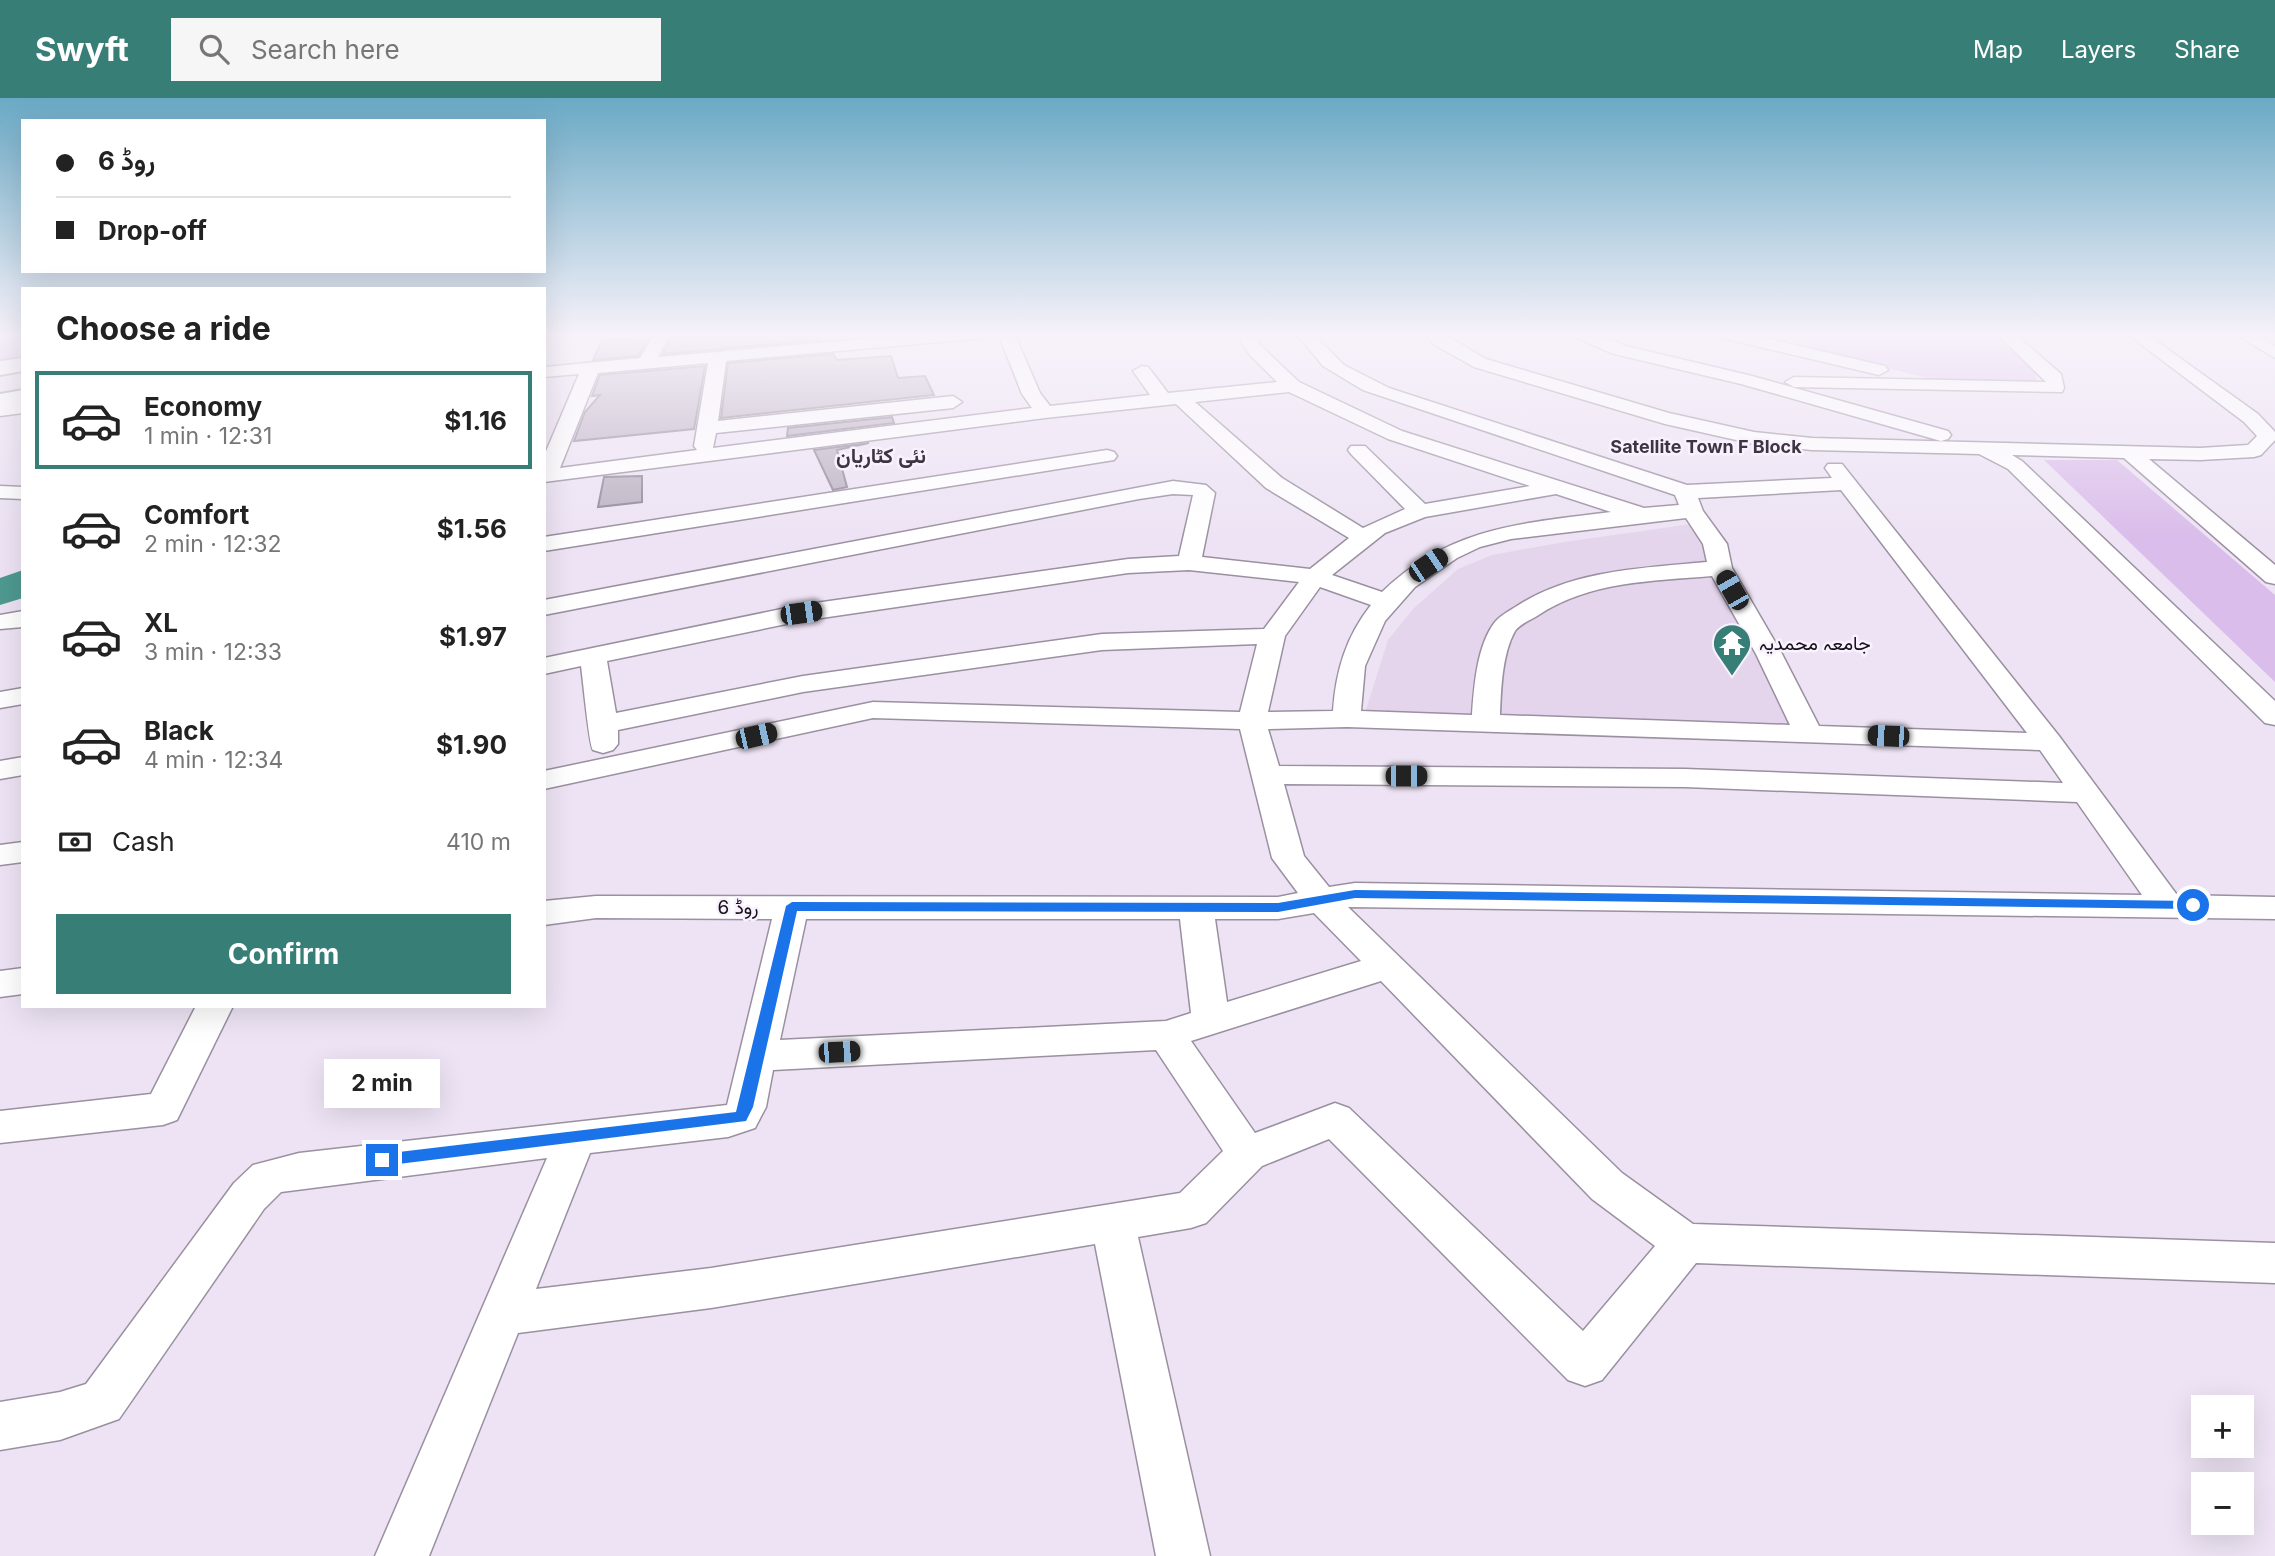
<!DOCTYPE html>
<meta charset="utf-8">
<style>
:root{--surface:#fff;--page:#f6f6f6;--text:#222;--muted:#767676;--line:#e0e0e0;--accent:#377e77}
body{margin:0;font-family:Inter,Vazirmatn,sans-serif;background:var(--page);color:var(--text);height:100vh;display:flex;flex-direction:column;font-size:26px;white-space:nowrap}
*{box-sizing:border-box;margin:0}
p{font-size:23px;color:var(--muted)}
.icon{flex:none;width:38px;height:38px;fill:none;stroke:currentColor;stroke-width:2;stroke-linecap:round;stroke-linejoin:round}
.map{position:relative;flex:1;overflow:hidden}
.details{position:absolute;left:21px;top:189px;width:525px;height:721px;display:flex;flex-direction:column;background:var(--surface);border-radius:0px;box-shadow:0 7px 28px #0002}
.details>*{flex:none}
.banner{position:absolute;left:21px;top:21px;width:525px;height:154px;border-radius:0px;box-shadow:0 7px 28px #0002;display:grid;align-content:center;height:154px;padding:0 35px;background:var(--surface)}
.buttons{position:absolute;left:2191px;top:1297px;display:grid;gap:14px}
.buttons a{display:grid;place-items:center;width:63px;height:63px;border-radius:0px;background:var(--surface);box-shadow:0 7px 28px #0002;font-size:35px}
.end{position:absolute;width:32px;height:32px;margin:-16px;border:9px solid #1a73e8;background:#fff;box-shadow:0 0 0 4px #fff}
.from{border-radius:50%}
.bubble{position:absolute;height:49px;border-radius:0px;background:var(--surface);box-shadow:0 7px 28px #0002;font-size:23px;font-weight:700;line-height:49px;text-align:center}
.car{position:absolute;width:21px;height:42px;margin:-21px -10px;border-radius:9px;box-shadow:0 0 5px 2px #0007;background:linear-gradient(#222 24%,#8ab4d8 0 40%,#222 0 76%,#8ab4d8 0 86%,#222 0)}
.banner b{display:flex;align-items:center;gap:24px;height:66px;font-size:26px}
.banner b+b{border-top:2px solid var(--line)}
.banner i{width:18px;height:18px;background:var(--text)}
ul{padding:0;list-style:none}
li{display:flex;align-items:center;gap:21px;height:98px;margin:0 14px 10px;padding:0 21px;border:4px solid transparent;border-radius:0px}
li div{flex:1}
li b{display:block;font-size:26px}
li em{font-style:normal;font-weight:700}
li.active{border-color:var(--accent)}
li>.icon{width:63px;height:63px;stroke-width:1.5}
h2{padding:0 35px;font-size:32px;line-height:84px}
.pay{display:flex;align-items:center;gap:18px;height:77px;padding:0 35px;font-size:26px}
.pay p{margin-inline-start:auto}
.button{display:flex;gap:14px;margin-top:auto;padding:14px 35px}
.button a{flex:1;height:80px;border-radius:0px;background:var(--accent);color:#fff;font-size:28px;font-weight:700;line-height:80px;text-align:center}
header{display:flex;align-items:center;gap:42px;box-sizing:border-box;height:98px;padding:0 35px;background:var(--accent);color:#fff}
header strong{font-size:33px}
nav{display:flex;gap:38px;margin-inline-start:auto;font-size:24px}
.search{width:490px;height:63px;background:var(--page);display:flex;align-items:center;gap:18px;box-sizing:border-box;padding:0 24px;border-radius:0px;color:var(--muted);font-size:26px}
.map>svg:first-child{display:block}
.built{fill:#e4d5ed}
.green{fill:#dabdea}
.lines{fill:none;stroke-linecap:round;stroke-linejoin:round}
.river{fill:#4e9991;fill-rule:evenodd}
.building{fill:#bcb2c2;stroke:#908696;stroke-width:2}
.street-casing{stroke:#9a90a0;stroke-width:3}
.secondary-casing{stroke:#9a90a0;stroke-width:4}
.highway-casing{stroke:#9a90a0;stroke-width:4}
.street{fill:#fff;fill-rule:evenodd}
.secondary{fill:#fff;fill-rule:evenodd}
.highway{fill:#fff;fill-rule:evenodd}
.route{fill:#1a73e8}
.labels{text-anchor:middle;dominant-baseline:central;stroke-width:5;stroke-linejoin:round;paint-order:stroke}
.far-neighbourhood-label{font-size:18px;font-weight:bold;fill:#3d3542;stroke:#faf1ff}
.poi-label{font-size:19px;fill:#141117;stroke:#faf1ff;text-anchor:start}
.street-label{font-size:19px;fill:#141117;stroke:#faf1ff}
.far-district-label{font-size:21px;font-weight:bold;fill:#3d3542;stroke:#faf1ff}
</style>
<header>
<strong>Swyft</strong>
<div class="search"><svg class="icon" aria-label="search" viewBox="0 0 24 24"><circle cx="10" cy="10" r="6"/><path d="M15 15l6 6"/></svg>Search here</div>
<nav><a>Map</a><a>Layers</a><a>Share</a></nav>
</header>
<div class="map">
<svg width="2275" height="1458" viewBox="0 0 2275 1458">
<rect width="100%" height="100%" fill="#ede3f4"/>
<path class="built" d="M1699 425 1799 631 1364 618 1388 542 1413 511 1458 471 1492 457 1564 444Z"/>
<path class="green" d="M0 235H23V259L0 262Z
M1749 235H1928L1995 238 2035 272 2037 287H1954Z
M2044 362H2117L2275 497V584Z"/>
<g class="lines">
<path class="river" d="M23 472V500L0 507V480Z"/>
</g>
<path class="building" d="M674 235H817L820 242 663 256Z
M648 241 638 258 593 262 602 242Z
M833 256 837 262 891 258 898 280 925 278 934 297 721 320 728 265Z
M705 268 694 331 574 343 585 314 600 297 592 298 600 277Z
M892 319 894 325 787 338 788 330Z
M869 345 837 352 847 389 833 392 814 352Z
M642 378V404L598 409 604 379Z"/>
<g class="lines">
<g class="street-casing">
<path id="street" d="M655 235H671L658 259 930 235H993L985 240 726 263 718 323 953 298 962 304 953 310 716 335 713 350 1032 310 1022 296 998 235H1014L1040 295 1050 308 1150 297 1133 273 1142 268 1148 269 1168 295 1277 284 1249 256 1235 235H1251L1261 248 1299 284 1402 333 1644 410 1679 407 1675 397 1363 292 1323 268 1296 235H1312L1344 267 1389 290 1687 387 1832 380 1825 370 1828 366H1842L2059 638 2177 797 2275 799V821L1348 809 1622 1075 1693 1126 2275 1145V1185L1696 1165 1602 1282 1585 1288 1568 1282 1329 1041 1262 1068 1206 1125 1191 1130 1138 1139 1210 1458H1156L1095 1146 711 1210 518 1235 429 1458H375L547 1060 281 1094 264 1111 119 1321 60 1342 0 1352V1304L60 1294 86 1286 234 1085 253 1067 299 1055 727 1007 772 821 596 820 544 827V803L596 798 1278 799 1298 795 1272 760 1240 631 873 620 544 691V673L873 604 1240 614 1257 546 1102 552 803 594 618 632V646L613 652 603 655 593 652C589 647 583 581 581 568L544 576V560L801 507 1128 461 1179 458 1193 397 1173 396 1139 401 544 517V502L1173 383 1206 387 1215 395 1202 459 1310 471 1349 440 1266 390 1176 306 1045 320 544 384V358L579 276 544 279V269L640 260ZM708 265 694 348 697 352 560 370 598 275ZM1289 294 1388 341 1530 388 1425 406 1365 348H1351L1348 352 1351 356 1405 411 1363 430 1282 380 1195 304ZM1841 392 2027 635 1819 628 1782 556 1732 470 1727 446 1703 413 1698 400ZM1556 396 1611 414C1523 425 1449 429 1382 494L1332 477 1385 435 1425 419ZM1686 420 1703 446 1707 464C1642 470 1573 472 1517 508 1509 513 1501 517 1495 524 1477 547 1474 588 1472 617L1361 613 1365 568 1385 523 1415 489 1457 460 1480 449 1511 441ZM1189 472 1299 484 1264 531 1102 536 803 578 616 615 607 563 801 523 1128 475ZM1712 478 1756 556 1790 627 1500 617C1501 592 1502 556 1515 533 1519 527 1530 522 1537 518 1589 483 1652 483 1712 478ZM1320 489 1371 507C1346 539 1336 572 1333 613L1268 614 1285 538ZM1347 629 2040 652 2063 685 1685 671 1279 668 1268 631ZM1284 686 1685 689 2077 704 2142 797 1355 785 1329 789 1304 758ZM1314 815 1361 863 1227 904 1215 821H1278ZM806 821H1180L1191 915 1166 923 780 942ZM1381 883 1592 1101 1655 1148 1583 1233 1349 1010 1335 1005 1255 1035 1191 943ZM1156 952 1223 1053 1180 1095 711 1170 536 1191 590 1055 728 1039 755 1030 766 1009 773 972Z
M1425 235H1442L1486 261 1669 315 1754 334 1812 340 2200 350 2248 347 2257 338 2244 324 2126 235H2145L2258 316 2275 334V342L2261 357 2254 359 2200 362 2149 361 2275 467V486L2266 484 2124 360 2012 357 2022 363 2275 603V627L2265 625 2008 371 1979 356 1812 352 1754 346 1665 326 1474 269 1433 246Z
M1573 235H1595L1626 248 1752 278 1948 333 1951 337 1948 341 1941 343 1741 286 1614 256 1575 239Z
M1716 235H1744L1885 268 1888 272 1879 277 1718 239Z
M1996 235H2014L2061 276 2064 290 2062 294 1794 289 1785 284 1794 279 2046 284Z
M2234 235H2254L2275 248V260Z
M23 303V315L0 318V306Z
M1107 352 1114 354 1117 358 1114 362 544 453V439Z
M0 388 23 389V401L0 400Z
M23 513V529L0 531V517Z
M23 590V606L0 610V594Z
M23 659V677L0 681V663Z
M23 744V764L0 767V747Z
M23 870V896L0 899V873Z
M196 908H233L177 1022 163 1027 0 1045V1013L151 996Z"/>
</g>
<g class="secondary-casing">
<path id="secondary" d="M23 260V273L0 277V263Z"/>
</g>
<g class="highway-casing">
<path id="highway" d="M23 292V306L0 310V296Z"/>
</g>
<use href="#street" class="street"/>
<use href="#secondary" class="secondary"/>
<use href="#highway" class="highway"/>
</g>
<linearGradient id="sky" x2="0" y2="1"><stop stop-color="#6aa9c5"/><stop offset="0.54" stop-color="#f7f2fa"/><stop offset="1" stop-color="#f7f2fa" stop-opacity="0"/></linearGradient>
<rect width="2275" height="439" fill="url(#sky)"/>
<path class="route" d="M1355 792 2193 803 2200 807 2193 811 1355 800 1278 814 797 813 753 1009 746 1023 382 1068 375 1062 382 1056 736 1014 786 808 792 804 1278 805Z"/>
<defs>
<g id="temple-pin" transform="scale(2.0125)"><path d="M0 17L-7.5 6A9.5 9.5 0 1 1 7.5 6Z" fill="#377e77" stroke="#faf1ff"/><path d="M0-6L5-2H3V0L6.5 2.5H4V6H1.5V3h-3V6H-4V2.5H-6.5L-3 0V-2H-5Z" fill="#fff"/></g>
</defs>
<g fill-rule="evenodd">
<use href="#temple-pin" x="1732" y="545"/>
</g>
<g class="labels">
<g class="far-neighbourhood-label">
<text x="1706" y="348">Satellite Town F Block</text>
</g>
<g class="poi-label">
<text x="1759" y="545">جامعہ محمدیہ</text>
</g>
<g class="street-label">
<text x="738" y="809">روڈ 6</text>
</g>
<g class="far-district-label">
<text x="881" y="357">نئی کٹاریان</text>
</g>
</g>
</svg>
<div class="buttons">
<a>+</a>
<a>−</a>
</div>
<i class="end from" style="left:2193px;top:807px"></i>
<i class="end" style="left:382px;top:1062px"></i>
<div class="bubble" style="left:324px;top:961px;width:116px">2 min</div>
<i class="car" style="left:1428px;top:467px;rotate:56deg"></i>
<i class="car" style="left:1732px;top:492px;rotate:330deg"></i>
<i class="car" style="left:801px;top:515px;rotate:82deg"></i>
<i class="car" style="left:756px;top:638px;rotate:77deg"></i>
<i class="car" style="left:1888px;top:638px;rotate:272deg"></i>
<i class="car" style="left:1406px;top:678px;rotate:90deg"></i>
<i class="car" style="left:839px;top:954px;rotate:87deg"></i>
<div class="banner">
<b><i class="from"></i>روڈ 6</b>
<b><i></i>Drop-off</b>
</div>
<section class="details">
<h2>Choose a ride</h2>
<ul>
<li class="active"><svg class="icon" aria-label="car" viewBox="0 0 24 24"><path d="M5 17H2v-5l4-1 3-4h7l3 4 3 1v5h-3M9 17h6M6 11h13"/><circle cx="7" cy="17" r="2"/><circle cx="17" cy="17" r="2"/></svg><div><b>Economy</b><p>1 min · 12:31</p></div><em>$1.16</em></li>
<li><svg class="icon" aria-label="car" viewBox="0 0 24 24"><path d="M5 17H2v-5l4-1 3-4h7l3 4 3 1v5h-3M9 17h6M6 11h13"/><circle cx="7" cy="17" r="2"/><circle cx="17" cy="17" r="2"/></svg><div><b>Comfort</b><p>2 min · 12:32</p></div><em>$1.56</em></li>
<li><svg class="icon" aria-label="car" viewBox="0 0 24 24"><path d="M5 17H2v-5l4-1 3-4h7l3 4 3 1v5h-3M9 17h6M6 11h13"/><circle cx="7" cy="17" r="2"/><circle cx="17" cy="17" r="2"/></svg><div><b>XL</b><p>3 min · 12:33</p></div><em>$1.97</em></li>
<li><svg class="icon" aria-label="car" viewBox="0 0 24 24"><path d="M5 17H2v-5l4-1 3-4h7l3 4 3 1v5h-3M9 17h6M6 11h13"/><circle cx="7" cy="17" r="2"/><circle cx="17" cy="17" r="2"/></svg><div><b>Black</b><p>4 min · 12:34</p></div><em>$1.90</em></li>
</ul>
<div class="pay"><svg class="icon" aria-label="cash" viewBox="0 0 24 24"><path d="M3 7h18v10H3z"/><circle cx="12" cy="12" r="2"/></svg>Cash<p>410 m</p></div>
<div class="button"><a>Confirm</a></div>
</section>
</div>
